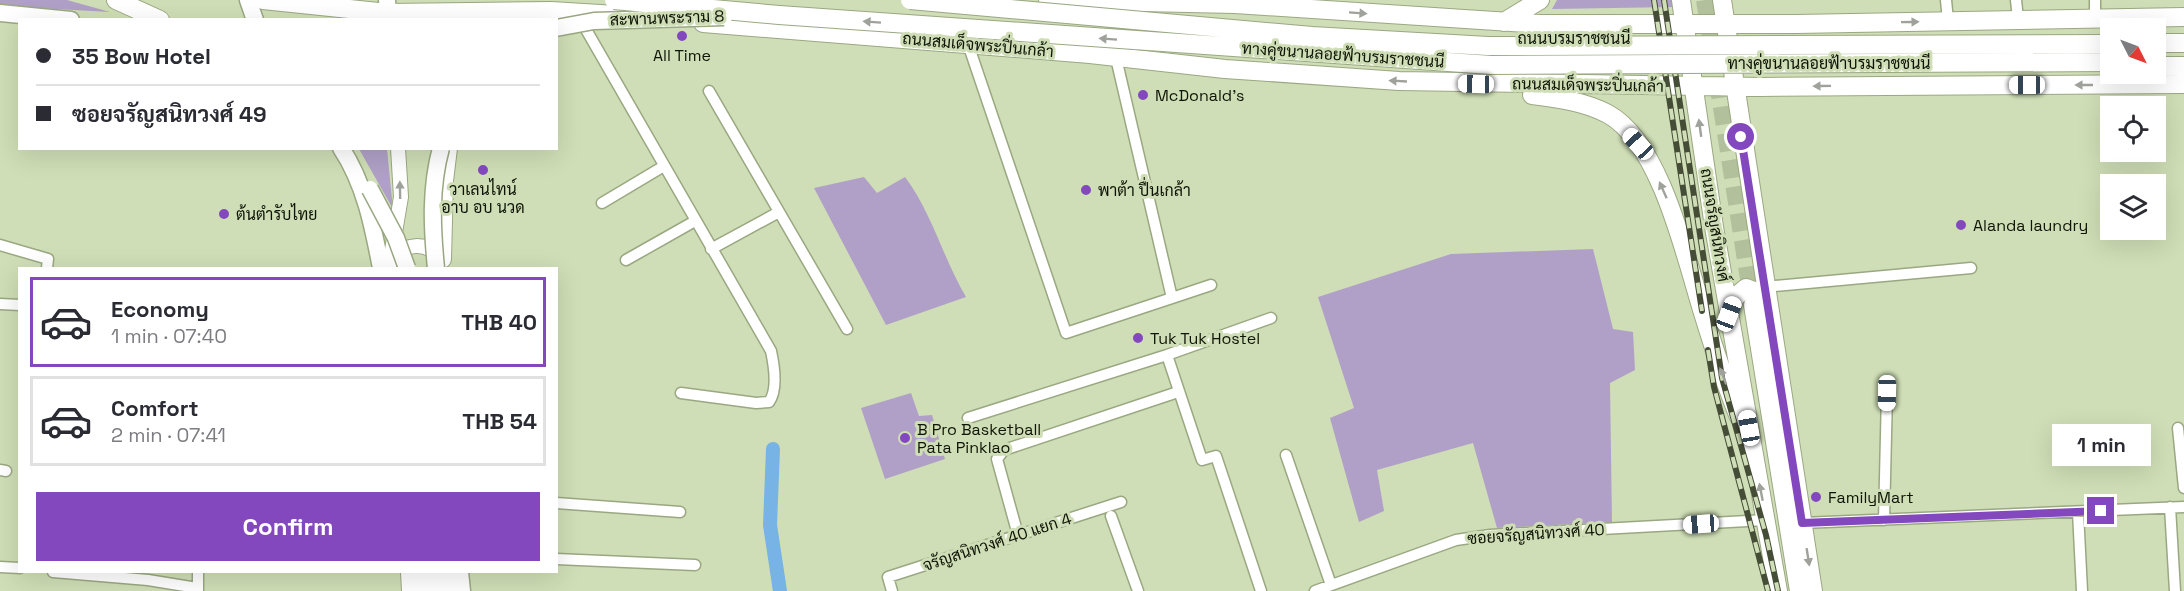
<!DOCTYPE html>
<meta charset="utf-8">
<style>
:root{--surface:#fff;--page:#f7f7f7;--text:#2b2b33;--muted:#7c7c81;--line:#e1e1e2;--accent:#8348be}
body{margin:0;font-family:"Space Grotesk",Sarabun,sans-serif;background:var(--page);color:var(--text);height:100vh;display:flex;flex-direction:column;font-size:22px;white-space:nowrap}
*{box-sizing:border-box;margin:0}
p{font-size:20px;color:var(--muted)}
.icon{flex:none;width:33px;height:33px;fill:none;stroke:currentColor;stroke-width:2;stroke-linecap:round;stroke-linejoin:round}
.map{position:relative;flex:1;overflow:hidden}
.sheet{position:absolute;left:18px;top:267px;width:540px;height:306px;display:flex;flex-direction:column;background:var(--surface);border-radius:0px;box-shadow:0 6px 24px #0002}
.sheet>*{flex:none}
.guide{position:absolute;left:18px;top:18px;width:540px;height:132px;border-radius:0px;box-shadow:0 6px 24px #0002;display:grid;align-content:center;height:132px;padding:0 18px;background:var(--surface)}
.needle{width:39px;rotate:132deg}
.fabs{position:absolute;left:2100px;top:18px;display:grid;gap:12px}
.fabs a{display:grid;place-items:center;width:66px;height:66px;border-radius:0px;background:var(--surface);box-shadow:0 6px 24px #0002;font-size:30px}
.end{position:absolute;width:27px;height:27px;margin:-14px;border:8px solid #8348be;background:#fff;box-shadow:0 0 0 3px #fff}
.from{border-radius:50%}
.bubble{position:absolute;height:42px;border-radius:0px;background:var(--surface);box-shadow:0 6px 24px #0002;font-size:20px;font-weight:700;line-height:42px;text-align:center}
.car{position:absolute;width:18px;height:36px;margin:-18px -9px;border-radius:8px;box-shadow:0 0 4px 2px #0007;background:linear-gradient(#fff 24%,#345 0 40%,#fff 0 76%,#345 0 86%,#fff 0)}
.guide b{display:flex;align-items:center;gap:21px;height:57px;font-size:22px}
.guide b+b{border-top:2px solid var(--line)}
.guide i{width:15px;height:15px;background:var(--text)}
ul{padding:10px 0 0;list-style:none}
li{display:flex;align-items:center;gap:18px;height:90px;margin:0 12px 9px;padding:0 6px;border:3px solid var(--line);border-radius:0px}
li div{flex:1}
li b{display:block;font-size:22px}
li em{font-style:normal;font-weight:700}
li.active{border-color:var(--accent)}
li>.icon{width:54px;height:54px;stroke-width:1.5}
.cta{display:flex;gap:12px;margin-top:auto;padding:12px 18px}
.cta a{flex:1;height:69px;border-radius:0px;background:var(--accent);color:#fff;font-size:24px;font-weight:700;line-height:69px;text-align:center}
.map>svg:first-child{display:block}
.green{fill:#b0a0c7}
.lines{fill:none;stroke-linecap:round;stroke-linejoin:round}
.canal{stroke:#77b3e4;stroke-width:14}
.primary-tunnel{stroke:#b2c09c;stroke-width:18;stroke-dasharray:18 9;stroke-linecap:butt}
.minor-casing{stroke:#9aa882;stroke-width:13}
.tertiary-casing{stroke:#9aa882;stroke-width:16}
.secondary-casing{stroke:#9aa882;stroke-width:19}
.primary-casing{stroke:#9aa882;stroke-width:20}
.minor{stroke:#fff;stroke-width:10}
.tertiary{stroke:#fff;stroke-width:14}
.secondary{stroke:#fff;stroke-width:16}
.primary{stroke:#fff;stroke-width:18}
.rail-casing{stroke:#454d37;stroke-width:6}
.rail{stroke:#cfdeb6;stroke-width:4;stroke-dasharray:11;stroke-linecap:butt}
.secondary-bridge-casing{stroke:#9aa882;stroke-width:19;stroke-linecap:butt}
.primary-bridge-casing{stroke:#9aa882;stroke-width:20;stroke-linecap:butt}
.secondary-bridge{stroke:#fff;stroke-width:16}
.primary-bridge{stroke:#fff;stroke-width:18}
.oneway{fill:#9fa19b}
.route{stroke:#8348be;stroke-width:8}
.poi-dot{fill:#8348be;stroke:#cfdeb6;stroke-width:2}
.labels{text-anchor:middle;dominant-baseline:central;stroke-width:6;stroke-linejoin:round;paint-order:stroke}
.street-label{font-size:16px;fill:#0f1406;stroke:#cfdeb6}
.poi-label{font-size:16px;fill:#0f1406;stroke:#cfdeb6;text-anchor:start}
</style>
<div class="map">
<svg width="2184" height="591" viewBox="0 0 2184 591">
<rect width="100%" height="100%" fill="#cfdeb6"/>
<path class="green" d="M0 0H67L110 12 0 6Z
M1557 0H1674L1675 7 1552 9Z
M359 149H387L393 209 363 156Z
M864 177 877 193 905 177C932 213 943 258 966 297L886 325 814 188Z
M1593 249 1613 329 1633 332 1635 370 1610 383 1612 522 1497 528 1473 443 1377 470 1384 511 1359 522 1330 418 1354 408 1318 297 1451 254Z
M911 393 919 416 932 415 945 459 885 479 861 408Z"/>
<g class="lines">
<path class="canal" d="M773 449 770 525 780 591"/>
<path class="primary-tunnel" d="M1705 0 1753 304"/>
<g class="minor-casing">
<path id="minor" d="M1946 0 1948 21
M2016 0 2018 19
M2095 0V18
M580 19 771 351C774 365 778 390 769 402L756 403 681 393
M968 44 1066 333 1172 298 1116 58
M709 91 847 329
M602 203 664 166
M0 245 48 259 47 268
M711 249 779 212
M626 260 695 221
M1764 287 1971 268
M1172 298 1211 285
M0 304 20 305
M968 418 1167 355
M2178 428 2184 488
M1286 455 1331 585
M0 470 6 471
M556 503 680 512
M2170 507 2175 591
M2078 512 2082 591
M1111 516 1138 591
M1884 520 1887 393
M1802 523 2184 507
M1018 535 997 459 1004 450 1178 392
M556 559 695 565
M0 567 20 568
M53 572 148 580 197 588
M198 591V572
M892 591 888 577 1121 502
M1261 591 1216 456 1202 460 1167 355 1271 318
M1315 591 1456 540 1490 535 1766 520"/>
</g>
<g class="tertiary-casing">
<path id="tertiary" d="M394 258C405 243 426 242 438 256
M389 268 401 197 398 148
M408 572 409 591"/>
</g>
<g class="secondary-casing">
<path id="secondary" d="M248 0 255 20
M387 0 388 13
M0 13 71 20
M341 148C365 184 373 227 381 268
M417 572 418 591
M431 572 432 591
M444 572 446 591
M460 572 462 591"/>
</g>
<g class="primary-casing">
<path id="primary" d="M116 0 160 20
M263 0 388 13 551 11 616 15
M1048 0 1235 4 1540 24H1796L2184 17
M1681 0 1714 227 1778 591
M1722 0 1813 591
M1504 22 1540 0
M703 23 1090 54 1225 69 1399 81 1760 87 2184 84
M2156 43H2184
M2156 66H2184
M1532 95C1557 98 1586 102 1608 114 1661 143 1686 259 1703 313 1714 349 1725 383 1739 417
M442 259 444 181 448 148
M1753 305 1799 591
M1729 314 1735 297 1746 288 1759 293 1767 306"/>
</g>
<use href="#minor" class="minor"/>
<use href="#tertiary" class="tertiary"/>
<use href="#secondary" class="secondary"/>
<use href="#primary" class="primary"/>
<g class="rail-casing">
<path id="rail" d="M1654 0 1702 311
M1664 0 1722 378 1766 535 1778 591
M1708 350 1714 387 1768 591"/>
</g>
<use href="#rail" class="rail"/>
<g class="secondary-bridge-casing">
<path id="secondary-bridge" d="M556 28 594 21 724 17
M370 189 396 238 407 268
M436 268C432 228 430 188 441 148"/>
</g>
<g class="primary-bridge-casing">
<path id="primary-bridge" d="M614 0 779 15 1491 65 2110 62
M910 0 1312 36 1488 46 2110 44"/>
</g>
<use href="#secondary-bridge" class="secondary-bridge"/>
<use href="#primary-bridge" class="primary-bridge"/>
</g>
<defs><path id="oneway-solid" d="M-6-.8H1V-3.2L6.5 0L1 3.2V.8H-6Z" transform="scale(1.5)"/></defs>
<g class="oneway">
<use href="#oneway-solid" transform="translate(1358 13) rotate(4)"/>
<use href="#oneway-solid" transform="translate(872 22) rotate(-176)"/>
<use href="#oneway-solid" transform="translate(1910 22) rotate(-1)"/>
<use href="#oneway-solid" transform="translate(1108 39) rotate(-176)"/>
<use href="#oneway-solid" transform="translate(1398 81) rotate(-177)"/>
<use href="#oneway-solid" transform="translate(2084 85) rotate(180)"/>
<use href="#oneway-solid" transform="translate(1822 86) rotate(179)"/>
<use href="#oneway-solid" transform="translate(1700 128) rotate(-98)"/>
<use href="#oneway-solid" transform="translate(400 190) rotate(-91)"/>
<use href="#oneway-solid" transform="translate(1663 190) rotate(-114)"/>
<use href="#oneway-solid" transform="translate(1723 376) rotate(-111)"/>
<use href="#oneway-solid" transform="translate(1761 492) rotate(-101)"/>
<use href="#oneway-solid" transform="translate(1808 557) rotate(81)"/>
</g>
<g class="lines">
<path class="route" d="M1741 137 1802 523 2101 511"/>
</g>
<g class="poi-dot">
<circle cx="682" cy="36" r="6"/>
<circle cx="1143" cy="95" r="6"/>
<circle cx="483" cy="170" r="6"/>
<circle cx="1086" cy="190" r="6"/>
<circle cx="224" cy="214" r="6"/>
<circle cx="1961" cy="225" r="6"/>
<circle cx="1138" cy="338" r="6"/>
<circle cx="905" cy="438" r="6"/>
<circle cx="1816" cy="497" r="6"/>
</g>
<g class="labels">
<g class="street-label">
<text transform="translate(667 18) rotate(-2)">สะพานพระราม 8</text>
<text x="1574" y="38">ถนนบรมราชชนนี</text>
<text transform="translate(978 45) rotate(5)">ถนนสมเด็จพระปิ่นเกล้า</text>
<text transform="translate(1343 55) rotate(4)">ทางคู่ขนานลอยฟ้าบรมราชชนนี</text>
<text x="1829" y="63">ทางคู่ขนานลอยฟ้าบรมราชชนนี</text>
<text transform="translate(1588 85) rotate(1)">ถนนสมเด็จพระปิ่นเกล้า</text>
<text transform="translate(1715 225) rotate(81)">ถนนจรัญสนิทวงศ์</text>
<text transform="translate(1536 534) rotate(-4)">ซอยจรัญสนิทวงศ์ 40</text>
<text transform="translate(997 542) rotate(-18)">จรัญสนิทวงศ์ 40 แยก 4</text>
</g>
<g class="poi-label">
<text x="682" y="55" text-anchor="middle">All Time</text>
<text x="1155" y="95">McDonald's</text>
<text x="483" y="189" text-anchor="middle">วาเลนไทน์<tspan x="483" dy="18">อาบ อบ นวด</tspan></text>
<text x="1098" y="190">พาต้า ปื่นเกล้า</text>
<text x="236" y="214">ต้นตำรับไทย</text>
<text x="1973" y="225">Alanda laundry</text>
<text x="1150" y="338">Tuk Tuk Hostel</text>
<text x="917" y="429">B Pro Basketball<tspan x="917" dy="18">Pata Pinklao</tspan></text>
<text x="1828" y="497">FamilyMart</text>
</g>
</g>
</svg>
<div class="fabs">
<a><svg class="needle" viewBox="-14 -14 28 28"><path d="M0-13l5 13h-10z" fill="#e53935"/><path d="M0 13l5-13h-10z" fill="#7c7c81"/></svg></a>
<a><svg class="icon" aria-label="locate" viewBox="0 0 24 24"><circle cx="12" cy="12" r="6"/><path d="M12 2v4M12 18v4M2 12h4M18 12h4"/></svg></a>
<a><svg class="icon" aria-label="layers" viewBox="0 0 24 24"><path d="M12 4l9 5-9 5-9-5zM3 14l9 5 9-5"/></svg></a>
</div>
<i class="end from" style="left:1741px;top:137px"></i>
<i class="end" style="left:2101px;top:511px"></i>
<div class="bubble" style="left:2052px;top:424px;width:99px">1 min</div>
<i class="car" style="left:1476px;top:84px;rotate:271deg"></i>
<i class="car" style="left:2027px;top:85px;rotate:270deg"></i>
<i class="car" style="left:1638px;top:144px;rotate:317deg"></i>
<i class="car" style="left:1729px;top:314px;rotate:21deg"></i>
<i class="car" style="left:1887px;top:393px;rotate:181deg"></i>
<i class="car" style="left:1749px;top:428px;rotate:350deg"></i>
<i class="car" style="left:1701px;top:524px;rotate:266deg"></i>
<div class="guide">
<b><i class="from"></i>35 Bow Hotel</b>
<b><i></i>ซอยจรัญสนิทวงศ์ 49</b>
</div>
<section class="sheet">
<ul>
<li class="active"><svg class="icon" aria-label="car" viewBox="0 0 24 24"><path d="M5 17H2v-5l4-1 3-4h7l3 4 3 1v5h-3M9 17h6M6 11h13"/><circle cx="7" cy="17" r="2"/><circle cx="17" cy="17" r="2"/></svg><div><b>Economy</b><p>1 min · 07:40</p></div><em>THB 40</em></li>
<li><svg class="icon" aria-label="car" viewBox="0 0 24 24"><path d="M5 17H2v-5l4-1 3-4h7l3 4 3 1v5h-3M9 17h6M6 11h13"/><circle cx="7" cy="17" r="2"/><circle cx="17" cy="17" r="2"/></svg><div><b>Comfort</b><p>2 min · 07:41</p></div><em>THB 54</em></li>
</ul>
<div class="cta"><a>Confirm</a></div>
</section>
</div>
